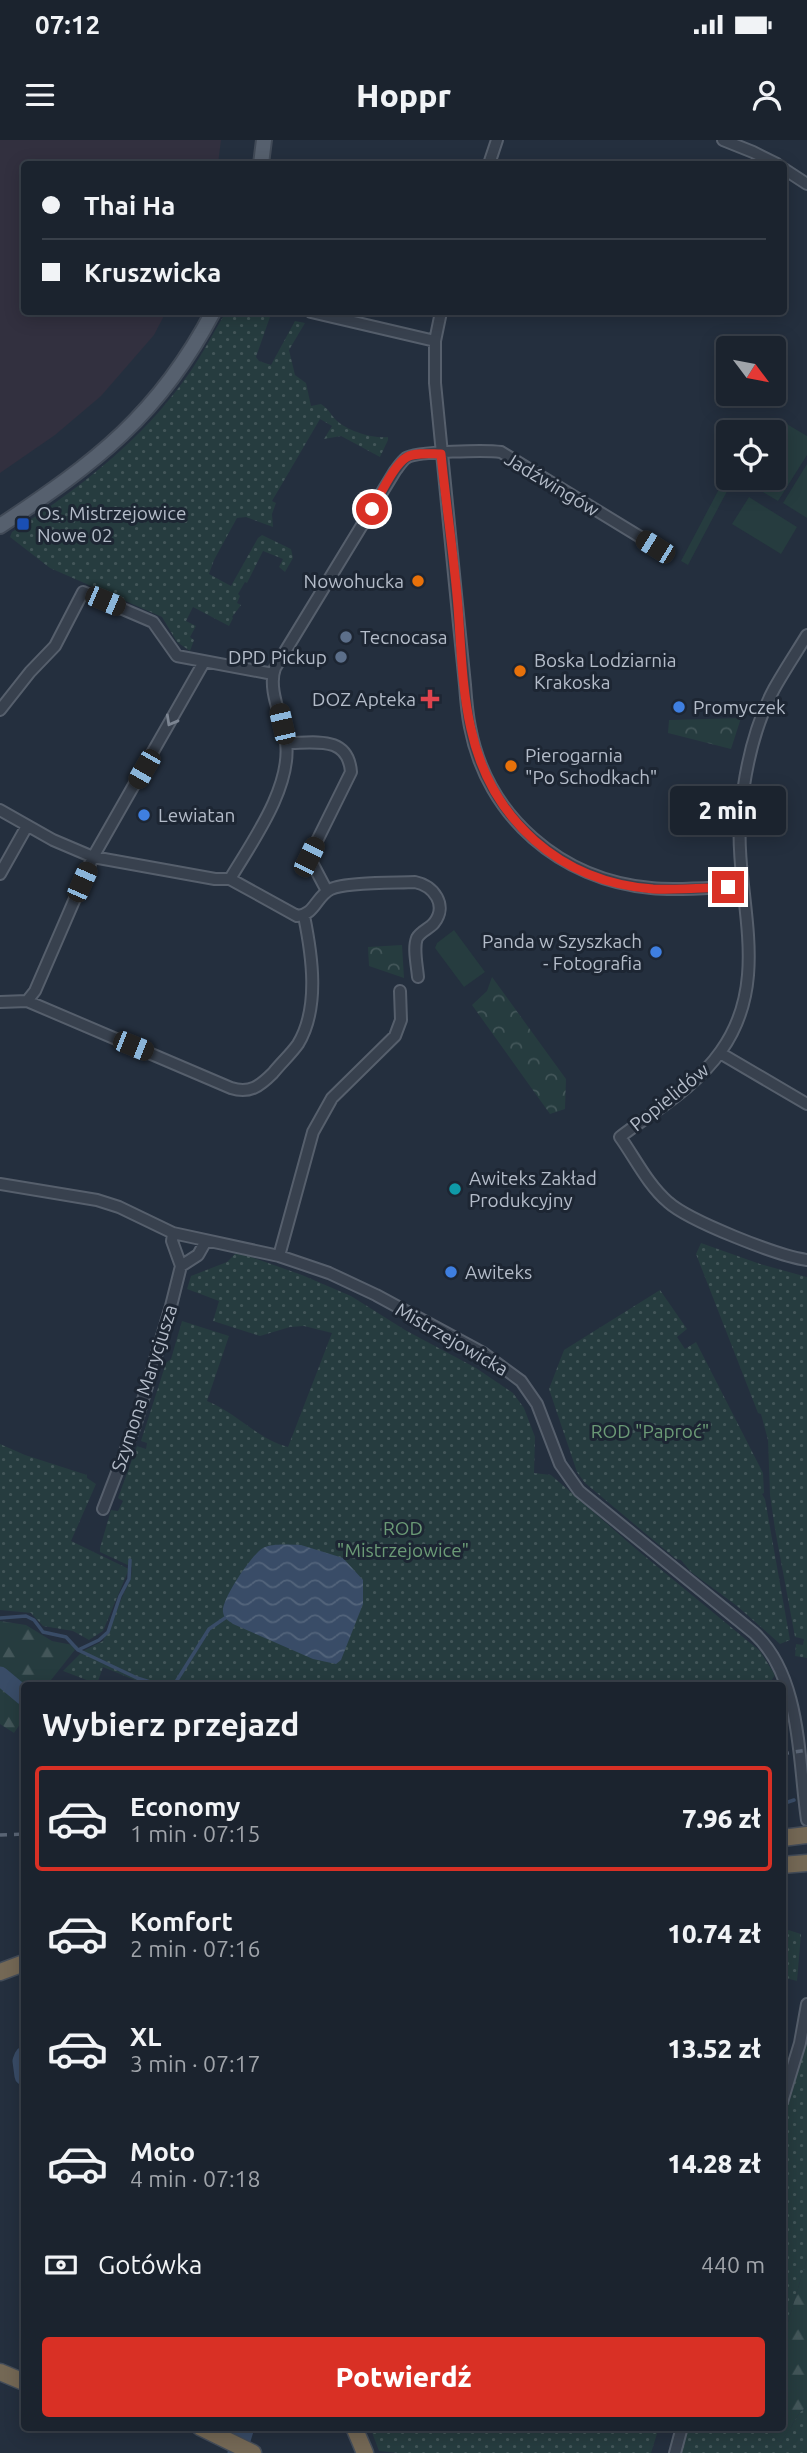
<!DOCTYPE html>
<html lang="pl">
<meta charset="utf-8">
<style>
:root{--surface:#1b232e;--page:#282f3a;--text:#f1f3f6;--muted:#a0a4aa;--line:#39404a;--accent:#d93025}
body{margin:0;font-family:Ubuntu,sans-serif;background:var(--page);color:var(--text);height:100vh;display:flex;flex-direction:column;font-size:26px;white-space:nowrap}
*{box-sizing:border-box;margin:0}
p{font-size:23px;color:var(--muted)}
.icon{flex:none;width:38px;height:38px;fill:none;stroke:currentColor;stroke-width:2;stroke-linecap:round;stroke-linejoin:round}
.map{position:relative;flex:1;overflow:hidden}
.side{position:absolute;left:21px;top:1542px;width:765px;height:749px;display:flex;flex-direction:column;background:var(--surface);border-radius:7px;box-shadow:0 4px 18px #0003,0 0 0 2px var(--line)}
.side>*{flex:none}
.top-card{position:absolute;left:21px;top:21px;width:766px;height:154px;border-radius:7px;box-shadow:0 4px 18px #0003,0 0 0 2px var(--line);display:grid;align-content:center;height:154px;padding:0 21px;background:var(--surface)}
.needle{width:46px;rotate:122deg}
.controls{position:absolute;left:716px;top:196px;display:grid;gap:14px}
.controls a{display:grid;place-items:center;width:70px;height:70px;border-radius:7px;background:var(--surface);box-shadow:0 4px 18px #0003,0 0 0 2px var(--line);font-size:35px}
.end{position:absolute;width:32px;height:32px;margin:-16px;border:9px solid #d93025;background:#fff;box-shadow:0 0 0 4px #fff}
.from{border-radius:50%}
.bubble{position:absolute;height:49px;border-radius:7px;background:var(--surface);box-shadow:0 4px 18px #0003,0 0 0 2px var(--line);font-size:23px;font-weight:800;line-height:49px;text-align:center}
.car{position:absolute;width:21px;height:42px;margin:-21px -10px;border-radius:9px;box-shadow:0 0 5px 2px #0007;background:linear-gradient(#222 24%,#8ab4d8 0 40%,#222 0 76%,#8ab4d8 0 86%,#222 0)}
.top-card b{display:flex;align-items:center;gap:24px;height:66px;font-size:26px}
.top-card b+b{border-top:2px solid var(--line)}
.top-card i{width:18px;height:18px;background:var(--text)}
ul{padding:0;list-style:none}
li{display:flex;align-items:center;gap:21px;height:105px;margin:0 14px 10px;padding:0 7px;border:4px solid transparent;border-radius:7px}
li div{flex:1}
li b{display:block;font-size:26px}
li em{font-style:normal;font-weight:800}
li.on{border-color:var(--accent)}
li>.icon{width:63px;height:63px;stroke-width:1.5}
h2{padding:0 21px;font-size:32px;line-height:84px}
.pay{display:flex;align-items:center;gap:18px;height:77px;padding:0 21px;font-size:26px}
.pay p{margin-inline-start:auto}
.primary-button{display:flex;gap:14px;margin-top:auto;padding:14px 21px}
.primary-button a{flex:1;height:80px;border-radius:7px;background:var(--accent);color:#fff;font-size:28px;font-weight:800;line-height:80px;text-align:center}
.status{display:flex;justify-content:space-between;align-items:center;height:49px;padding:0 35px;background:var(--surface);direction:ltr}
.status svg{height:19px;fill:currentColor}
header{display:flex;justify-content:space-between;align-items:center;height:91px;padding:0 21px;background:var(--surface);font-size:32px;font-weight:800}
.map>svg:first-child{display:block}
.medical{fill:#32303f}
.grass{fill:url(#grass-dots)}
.forest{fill:url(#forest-firs)}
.park{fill:url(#park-crowns)}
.pitch{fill:#263c3f}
.water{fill:url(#water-waves)}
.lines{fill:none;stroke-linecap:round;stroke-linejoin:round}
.stream{stroke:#394c67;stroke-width:3.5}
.river{stroke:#394c67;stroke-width:19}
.minor-casing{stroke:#565f6c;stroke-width:14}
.major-casing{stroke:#414a57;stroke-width:18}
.highway-casing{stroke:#434c59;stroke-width:19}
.minor{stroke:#38414e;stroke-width:10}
.major{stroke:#56606e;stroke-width:14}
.highway{stroke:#746855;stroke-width:16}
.rail{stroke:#5a6575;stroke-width:3.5;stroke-dasharray:7 7;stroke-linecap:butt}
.oneway{stroke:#7c8592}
.route{stroke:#d93025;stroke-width:9}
.transit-dot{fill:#1a4fb4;stroke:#1d2633;stroke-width:2.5}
.food-dot{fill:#e8710a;stroke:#1d2633;stroke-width:2.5}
.service-dot{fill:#5c6f8a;stroke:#1d2633;stroke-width:2.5}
.health-dot{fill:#e0444e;stroke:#1d2633;stroke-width:2.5}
.shop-dot{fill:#3f7fe0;stroke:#1d2633;stroke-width:2.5}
.culture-dot{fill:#0f9aa8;stroke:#1d2633;stroke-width:2.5}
.labels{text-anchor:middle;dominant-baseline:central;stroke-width:6;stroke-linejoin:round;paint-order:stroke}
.street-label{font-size:19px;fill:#b4bcc9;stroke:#1d2633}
.poi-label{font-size:19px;fill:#b4bcc9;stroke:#1d2633;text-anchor:start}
.park-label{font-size:19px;fill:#6b9a76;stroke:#1d2633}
</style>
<div class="status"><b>07:12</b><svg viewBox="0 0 49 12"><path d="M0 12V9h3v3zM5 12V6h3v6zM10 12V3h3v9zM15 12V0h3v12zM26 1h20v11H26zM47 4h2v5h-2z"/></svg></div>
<header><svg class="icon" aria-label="menu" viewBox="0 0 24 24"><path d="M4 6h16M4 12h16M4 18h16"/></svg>Hoppr<svg class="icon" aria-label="person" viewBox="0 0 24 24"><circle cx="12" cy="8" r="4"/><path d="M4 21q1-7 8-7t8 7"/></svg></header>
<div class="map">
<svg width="807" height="2313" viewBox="0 0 807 2313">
<defs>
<pattern id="grass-dots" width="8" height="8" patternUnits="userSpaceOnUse" patternTransform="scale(1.75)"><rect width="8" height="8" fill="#263c3f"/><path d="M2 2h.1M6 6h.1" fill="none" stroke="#435659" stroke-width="1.8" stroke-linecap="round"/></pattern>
<pattern id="forest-firs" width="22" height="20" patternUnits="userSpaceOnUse" patternTransform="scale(1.75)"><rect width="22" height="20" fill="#263c3f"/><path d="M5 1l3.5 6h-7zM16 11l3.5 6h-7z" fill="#435659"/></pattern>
<pattern id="park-crowns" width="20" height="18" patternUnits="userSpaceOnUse" patternTransform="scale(1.75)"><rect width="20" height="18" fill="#263c3f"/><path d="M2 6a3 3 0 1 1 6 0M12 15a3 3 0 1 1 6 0" fill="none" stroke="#435659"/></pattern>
<pattern id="water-waves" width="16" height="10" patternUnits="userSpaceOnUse" patternTransform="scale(1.75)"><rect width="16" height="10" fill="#394c67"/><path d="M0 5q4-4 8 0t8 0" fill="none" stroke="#53647b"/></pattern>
</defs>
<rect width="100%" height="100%" fill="#242f3e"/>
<path class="medical" d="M0 0H221L218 24H24V172H166L154 195 101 256 55 295 0 333Z"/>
<path class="grass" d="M226 172H258L271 174 256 217 259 221 271 225 295 181 305 183 289 210 295 235 306 243 311 266 321 264C330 270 330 274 336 280 347 291 374 299 388 297V300L380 317 341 296 324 299 332 286 320 279 272 361 276 363 272 374 273 387 246 377 237 378 214 420 209 434 231 446 258 398 262 395 291 409 293 418 285 432 279 427 283 419 263 411 247 443 245 442 238 454 240 456 237 463 241 465 232 477 233 478 229 486 193 467 186 481 196 486 190 497 194 500 190 511 177 502 162 477 50 428 10 397 12 392C81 347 143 300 190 232 204 212 214 191 226 172Z
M701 1103 760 1124 807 1137V1518L795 1516 796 1504 803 1505 804 1499 795 1497 775 1389 770 1355 768 1300 761 1274 758 1273 696 1114Z
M237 1112 302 1135 351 1156 405 1190 476 1228 513 1253 524 1268 535 1297 534 1333 551 1335 636 1409 760 1511 775 1535 771 1541 772 1545H147L103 1527 97 1544 63 1531 83 1511 103 1501 131 1437 132 1427 100 1412V1408L111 1370 118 1371 123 1361 118 1358 137 1306 146 1309 147 1303 141 1301 166 1223 171 1219 182 1181 229 1196 207 1261C237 1273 256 1298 288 1307L332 1193 304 1186 290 1187 260 1196 213 1181 219 1161 187 1149 191 1136 227 1122Z
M660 1150 687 1189 677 1197 685 1209 696 1202 763 1333 764 1353 762 1354 765 1359 790 1500 780 1504 737 1466 691 1432 681 1420 676 1419 585 1343 577 1332 549 1249 564 1210Z
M0 1304 25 1315 87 1335V1338L96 1344 71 1401 129 1429 103 1491 89 1500 73 1491 43 1486 31 1473 0 1470Z
M782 1788 801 1794 797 1841 782 1837Z
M807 1896V2118L782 2203V1982Z
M807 2267V2313H680L688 2287H769L768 2293 781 2303 800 2272Z
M370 2287H659L651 2313H399L379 2311Z"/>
<path class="forest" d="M0 1481 26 1485 52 1501 78 1506 47 1545H24V1578L14 1593 0 1584Z
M807 2118V2267L800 2272 781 2303 768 2293 769 2287H782V2203Z"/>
<path class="park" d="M741 578 731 609 668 593 669 580Z
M402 805 404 838 369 826 368 807Z
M492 837 566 939 565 969 550 974 472 865 487 851Z"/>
<path class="pitch" d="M785 283 807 296V315L778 361 748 343 751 338H774V301Z
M807 324V378L783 363Z
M728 332V338H734L688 425 681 421Z
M749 357 797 387 781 414 732 384Z
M454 790 485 832 464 847 435 808 437 803Z"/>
<path class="water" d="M301 1405 343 1418 363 1440V1464L341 1520 336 1524 313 1519 233 1484C228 1480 224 1479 223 1472 221 1460 252 1414 263 1408 273 1403 290 1405 301 1405Z"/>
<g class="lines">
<path class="stream" d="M0 1478 26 1476 34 1480 43 1492 66 1497 78 1510 137 1538 160 1545
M78 1510 99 1500 108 1492 120 1456 129 1439 130 1420
M174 1545 209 1489 225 1478
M782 1664 794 1660"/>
<path class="river" d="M0 1536 24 1556
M24 1916 22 1921 24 1936
M237 2313 245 2287"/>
<g class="minor-casing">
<path id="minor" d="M723 0 753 12 777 24
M489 24 497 0
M784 29 807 44
M311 172 435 201
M441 172 435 201V243L465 545C466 559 467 573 470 587 487 677 561 740 651 748 681 751 712 747 742 746
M807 495C796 513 784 531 774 549 753 588 744 634 740 678 735 758 773 838 721 911 696 947 654 971 620 997 635 1018 648 1045 668 1062 689 1081 778 1116 807 1120
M0 570 30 532 55 506 83 452 153 482 177 516 273 534
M286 603C315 603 348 595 351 632L309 717 327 751
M0 670 53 700 93 717 215 739H230L297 776C315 775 316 756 331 749 345 742 396 743 415 742 434 746 448 765 434 783 429 789 421 791 417 798 413 808 417 825 418 837
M0 734 27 686
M230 739C252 702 292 647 286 602 283 579 267 550 275 528L395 331C398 327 402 321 406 318 416 311 488 310 501 312L655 406
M27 861 35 851 93 717 204 522
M0 862 27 861 231 948C250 954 260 946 273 933 281 923 291 914 298 904 320 868 312 815 304 776
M720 913 807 964
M0 1044 97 1060 119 1067 173 1093 279 1116 329 1133 376 1155 483 1213 521 1241 537 1264 560 1324 579 1351 754 1493C802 1537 798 1620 807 1680
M279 1116 313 992 332 958 395 896 401 880 400 851
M181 1126 198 1115 206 1101
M103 1369 136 1283 171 1166 181 1126 172 1101 173 1093
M782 1962 800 1903 807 1864
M675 2313 682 2287"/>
</g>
<g class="major-casing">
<path id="major" d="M261 24 264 0
M0 386C95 323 159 275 213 172"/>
</g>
<g class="highway-casing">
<path id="highway" d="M782 1698 807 1695
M782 1725 807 1723
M0 1832 24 1823
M0 2232 24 2242
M200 2287 253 2313
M354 2287 365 2313"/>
</g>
<use href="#minor" class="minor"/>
<use href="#major" class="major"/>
<use href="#highway" class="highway"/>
<path class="rail" d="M782 1614 807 1610
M0 1695 24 1694"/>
</g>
<defs><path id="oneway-chevron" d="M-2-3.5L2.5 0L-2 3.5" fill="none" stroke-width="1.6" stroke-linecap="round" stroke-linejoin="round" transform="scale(1.75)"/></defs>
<use class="oneway" href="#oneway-chevron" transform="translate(171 581) rotate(119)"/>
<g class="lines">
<path class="route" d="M372 369C380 356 394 324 407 317 416 312 431 314 441 314 446 365 454 416 458 467 461 508 462 550 471 589 491 680 560 742 653 749 678 750 703 748 728 747"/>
</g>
<rect class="transit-dot" x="16" y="377" width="14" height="14" rx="3.5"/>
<g class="food-dot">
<circle cx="418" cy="441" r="7"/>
<circle cx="520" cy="531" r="7"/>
<circle cx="511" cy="626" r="7"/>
</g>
<g class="service-dot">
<circle cx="346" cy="497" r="7"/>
<circle cx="341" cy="517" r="7"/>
</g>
<path class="health-dot" d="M426.5 548.5h7v7h7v7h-7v7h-7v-7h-7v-7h7z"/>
<g class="shop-dot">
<circle cx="679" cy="567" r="7"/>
<circle cx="144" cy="675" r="7"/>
<circle cx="656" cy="812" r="7"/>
<circle cx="451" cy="1132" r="7"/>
</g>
<circle class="culture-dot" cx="455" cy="1049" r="7"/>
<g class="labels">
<g class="street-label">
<text transform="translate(552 344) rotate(31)">Jadźwingów</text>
<text transform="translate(669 957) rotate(-39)">Popielidów</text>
<text transform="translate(452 1199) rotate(30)">Mistrzejowicka</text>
<text transform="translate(144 1248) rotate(-72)">Szymona Marycjusza</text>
</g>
<g class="poi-label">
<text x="37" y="373">Os. Mistrzejowice<tspan x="37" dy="22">Nowe 02</tspan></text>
<text x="404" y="441" text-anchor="end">Nowohucka</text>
<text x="360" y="497">Tecnocasa</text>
<text x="327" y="517" text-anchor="end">DPD Pickup</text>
<text x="534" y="520">Boska Lodziarnia<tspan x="534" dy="22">Krakoska</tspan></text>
<text x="416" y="559" text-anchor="end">DOZ Apteka</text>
<text x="693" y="567">Promyczek</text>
<text x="525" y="615">Pierogarnia<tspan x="525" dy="22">"Po Schodkach"</tspan></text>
<text x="158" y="675">Lewiatan</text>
<text x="642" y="801" text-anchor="end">Panda w Szyszkach<tspan x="642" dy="22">- Fotografia</tspan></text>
<text x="469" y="1038">Awiteks Zakład<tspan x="469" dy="22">Produkcyjny</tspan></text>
<text x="465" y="1132">Awiteks</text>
</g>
<g class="park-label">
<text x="650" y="1291">ROD "Paproć"</text>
<text x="403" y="1388">ROD<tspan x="403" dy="22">"Mistrzejowice"</tspan></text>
</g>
</g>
</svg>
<div class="controls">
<a><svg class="needle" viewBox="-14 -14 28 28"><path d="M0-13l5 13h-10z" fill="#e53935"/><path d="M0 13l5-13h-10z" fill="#a0a4aa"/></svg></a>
<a><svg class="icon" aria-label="locate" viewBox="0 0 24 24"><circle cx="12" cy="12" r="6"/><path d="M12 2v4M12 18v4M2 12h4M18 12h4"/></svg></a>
</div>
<i class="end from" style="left:372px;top:369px"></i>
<i class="end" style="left:728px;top:747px"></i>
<div class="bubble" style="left:670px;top:646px;width:116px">2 min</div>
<i class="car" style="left:655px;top:407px;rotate:302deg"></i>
<i class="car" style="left:105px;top:461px;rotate:113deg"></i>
<i class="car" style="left:282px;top:584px;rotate:347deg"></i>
<i class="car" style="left:144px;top:629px;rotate:210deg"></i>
<i class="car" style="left:309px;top:717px;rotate:26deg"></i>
<i class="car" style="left:82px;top:742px;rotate:24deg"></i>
<i class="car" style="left:133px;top:906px;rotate:112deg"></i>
<div class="top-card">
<b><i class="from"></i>Thai Ha</b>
<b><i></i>Kruszwicka</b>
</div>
<section class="side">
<h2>Wybierz przejazd</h2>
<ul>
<li class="on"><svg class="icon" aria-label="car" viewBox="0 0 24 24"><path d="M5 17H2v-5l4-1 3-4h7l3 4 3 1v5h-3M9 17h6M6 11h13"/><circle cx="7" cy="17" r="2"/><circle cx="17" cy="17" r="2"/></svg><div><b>Economy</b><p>1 min · 07:15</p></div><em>7.96 zł</em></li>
<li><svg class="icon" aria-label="car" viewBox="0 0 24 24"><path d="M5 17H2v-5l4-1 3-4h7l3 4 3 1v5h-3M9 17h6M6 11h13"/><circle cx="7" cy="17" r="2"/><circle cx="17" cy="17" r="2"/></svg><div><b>Komfort</b><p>2 min · 07:16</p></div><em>10.74 zł</em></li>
<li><svg class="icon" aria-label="car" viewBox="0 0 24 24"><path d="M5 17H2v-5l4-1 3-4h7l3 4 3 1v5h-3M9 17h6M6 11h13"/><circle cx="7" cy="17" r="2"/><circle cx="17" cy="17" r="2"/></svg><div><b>XL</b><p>3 min · 07:17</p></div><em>13.52 zł</em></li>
<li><svg class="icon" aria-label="car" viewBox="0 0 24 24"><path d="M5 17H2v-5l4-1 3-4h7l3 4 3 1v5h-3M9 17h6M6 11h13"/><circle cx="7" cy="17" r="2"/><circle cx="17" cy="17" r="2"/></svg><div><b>Moto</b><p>4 min · 07:18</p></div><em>14.28 zł</em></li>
</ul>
<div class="pay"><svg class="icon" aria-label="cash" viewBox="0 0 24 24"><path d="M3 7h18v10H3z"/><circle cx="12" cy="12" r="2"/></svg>Gotówka<p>440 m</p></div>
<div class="primary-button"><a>Potwierdź</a></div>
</section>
</div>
